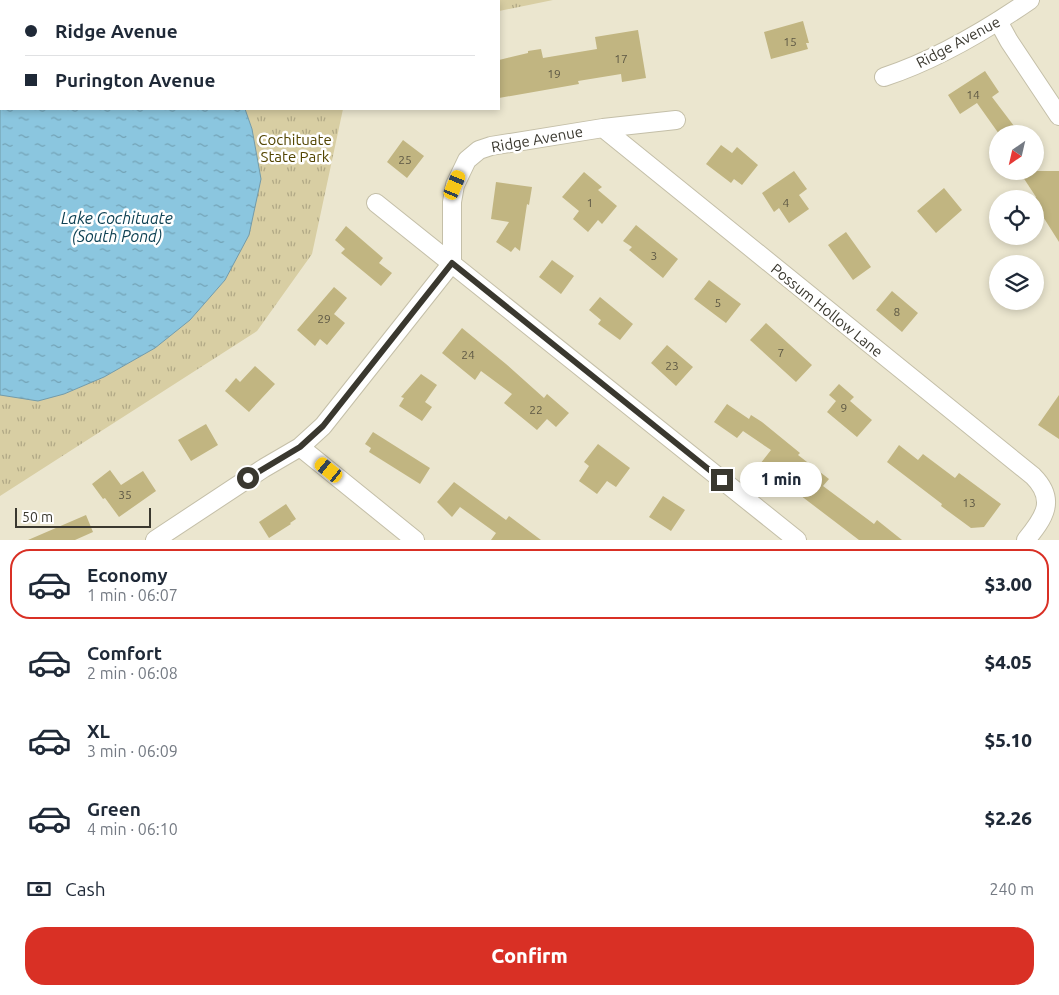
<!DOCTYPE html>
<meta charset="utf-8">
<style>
:root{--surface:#fff;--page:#f2f2f3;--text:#1f2937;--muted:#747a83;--line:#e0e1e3;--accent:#d93025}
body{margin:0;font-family:Ubuntu,sans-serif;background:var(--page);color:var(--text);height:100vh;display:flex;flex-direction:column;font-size:19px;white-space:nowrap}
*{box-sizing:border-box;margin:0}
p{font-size:16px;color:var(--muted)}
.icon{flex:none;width:28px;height:28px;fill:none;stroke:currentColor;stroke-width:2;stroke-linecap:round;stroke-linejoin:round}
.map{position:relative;height:540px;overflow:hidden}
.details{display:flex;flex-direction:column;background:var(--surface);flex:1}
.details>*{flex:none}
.banner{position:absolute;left:0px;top:0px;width:500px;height:110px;box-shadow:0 2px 8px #0003;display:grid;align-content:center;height:110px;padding:0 25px;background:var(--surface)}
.needle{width:32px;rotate:214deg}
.controls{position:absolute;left:989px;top:125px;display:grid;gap:10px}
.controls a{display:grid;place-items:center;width:55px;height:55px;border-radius:50%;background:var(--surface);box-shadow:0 2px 8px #0003;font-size:25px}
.scale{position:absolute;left:15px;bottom:12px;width:136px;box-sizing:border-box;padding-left:5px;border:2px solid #3a382f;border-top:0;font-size:14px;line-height:18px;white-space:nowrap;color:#3a382f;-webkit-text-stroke:4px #fff;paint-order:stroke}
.end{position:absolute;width:22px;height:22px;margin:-11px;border:6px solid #3a382f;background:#fff;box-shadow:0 0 0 2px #fff}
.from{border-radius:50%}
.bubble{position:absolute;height:35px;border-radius:18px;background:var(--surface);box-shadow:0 2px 8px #0003;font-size:16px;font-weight:800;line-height:35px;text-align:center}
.car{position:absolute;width:15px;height:30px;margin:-15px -8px;border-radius:6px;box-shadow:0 0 4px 1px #0007;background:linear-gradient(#f5c518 24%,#345 0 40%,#f5c518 0 76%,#345 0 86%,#f5c518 0)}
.banner b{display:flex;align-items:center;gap:18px;height:48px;font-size:19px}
.banner b+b{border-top:1px solid var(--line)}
.banner i{width:12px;height:12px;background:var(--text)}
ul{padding:9px 0 0;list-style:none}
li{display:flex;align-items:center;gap:15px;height:70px;margin:0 10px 8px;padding:0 15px;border:2px solid transparent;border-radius:20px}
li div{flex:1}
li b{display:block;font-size:19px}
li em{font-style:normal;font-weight:800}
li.active{border-color:var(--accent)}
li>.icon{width:45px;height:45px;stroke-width:1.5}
.pay{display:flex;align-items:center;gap:12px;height:55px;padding:0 25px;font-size:19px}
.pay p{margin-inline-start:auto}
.action{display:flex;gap:10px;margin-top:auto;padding:10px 25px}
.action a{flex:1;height:58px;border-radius:20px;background:var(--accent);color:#fff;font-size:20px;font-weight:800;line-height:58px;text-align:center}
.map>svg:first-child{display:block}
.grass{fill:url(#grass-tufts)}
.water{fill:url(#water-ripples);stroke:#739baa}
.building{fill:#c1b581}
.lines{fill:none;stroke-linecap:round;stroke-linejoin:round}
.street-casing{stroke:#c4bfa8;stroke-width:20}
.street{stroke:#fff;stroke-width:18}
.route{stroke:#3a382f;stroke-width:6}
.labels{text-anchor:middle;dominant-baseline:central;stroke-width:5;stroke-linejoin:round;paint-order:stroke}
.number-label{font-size:12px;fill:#5c5744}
.street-label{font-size:15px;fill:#3a382f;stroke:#fff}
.park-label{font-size:15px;fill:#534501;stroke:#fff}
.water-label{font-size:16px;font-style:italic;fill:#0f4254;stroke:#fff}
</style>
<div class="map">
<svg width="1059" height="540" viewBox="0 0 1059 540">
<defs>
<pattern id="grass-tufts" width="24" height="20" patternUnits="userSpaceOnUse" patternTransform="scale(1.25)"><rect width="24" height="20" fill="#d8cea3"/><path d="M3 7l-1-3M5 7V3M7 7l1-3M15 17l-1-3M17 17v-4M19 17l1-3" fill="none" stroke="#b0a885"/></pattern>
<pattern id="water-ripples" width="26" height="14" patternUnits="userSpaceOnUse" patternTransform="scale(1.25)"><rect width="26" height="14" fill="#8bc6df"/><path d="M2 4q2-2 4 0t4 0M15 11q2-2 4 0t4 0" fill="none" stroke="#73a2b5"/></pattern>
</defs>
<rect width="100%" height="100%" fill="#ebe6cf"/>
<path class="grass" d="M179 0H553L499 11V1Z
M245 109H343L312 254 257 331 0 496V395L64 394 104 377 155 348 190 320 225 280 252 129Z"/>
<path class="water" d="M0 0H179L181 1H1V109H245L252 129 261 179 249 235 225 280 190 320 155 348 104 377 64 394 38 401 0 395Z"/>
<path class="building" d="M803 21 809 43H806L808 49 771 59 764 32Z
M638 30 646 78 622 82 621 74 578 81 579 84 499 98V60L528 53V51L541 49 543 58 597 49 595 37Z
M985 71 999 92 992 97 1020 134H999L977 103 960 114 948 95Z
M403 140 424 156 407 178 387 162Z
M721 145 732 153 737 147 758 165 742 185 734 179 731 183 706 164Z
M794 171 807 189 799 195 809 209 789 223 779 208 774 212 762 193Z
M1019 171H1059V242L1035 204V199H1034L1036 197Z
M584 172 602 187 598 190 617 206 602 224 598 220 588 232 573 219 579 211 562 197Z
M496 182 532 187 529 205 527 204 520 251 515 247 511 252 496 242 509 222 491 219Z
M944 188 962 210 936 233 917 211Z
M636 225 678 259 663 278 629 250 632 247 623 241Z
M346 226 383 258 379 263 392 273 381 286 341 253 345 249 335 240Z
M846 232 871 267 853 280 828 245Z
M552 260 574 276 561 294 539 277Z
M709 280 741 304 726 323 694 299Z
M334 287 347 298 334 314 345 323 327 345 320 339 315 346 297 330Z
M892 291 918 313 902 332 876 310Z
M600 297 633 324 620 340 598 324 601 320 589 310Z
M766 323 812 365 796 382 750 340Z
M462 328 506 364 544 398 547 394 569 413 556 427 547 419 537 430 504 403 512 394 481 371 475 380 442 353Z
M667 345 693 367 676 386 651 363Z
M255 366 275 384 249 412 225 391 236 378 240 382Z
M421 374 437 385 425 402 432 407 422 421 399 406 404 398 401 397Z
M839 384 854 397 850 401 872 420 857 437 827 412 836 401 829 395Z
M1059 395V439L1038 425Z
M727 404 749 419 751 415 762 422 800 453 798 455 829 479 823 486 874 524 877 520 902 540H859L792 489 760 464 771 450 743 431 737 438 714 422Z
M206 424 218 445 191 461 178 440Z
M373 432 430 468 420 484 369 452 371 448 365 444Z
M598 444 630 468 616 487 607 481 597 494 579 481 589 466 584 462Z
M899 445 918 460 923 454 955 478 959 473 1001 504 984 527 971 528 941 506 942 504 887 462Z
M110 470 121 485 143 471 156 491 119 517 105 498 103 499 92 484Z
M454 482 506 520 509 516 541 540H491L496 533 460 507 452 517 437 502Z
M663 496 685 510 671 531 649 517Z
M286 504 296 519 290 523 291 524 269 538 259 522Z
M86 515 93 532 75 540H28Z"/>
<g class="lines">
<g class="street-casing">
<path id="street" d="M998 21 1009 41 1059 116
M884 77C936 60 985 31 1030 0
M603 128 1033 476C1057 500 1044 518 1026 540
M376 203 797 540
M300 447 415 540
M155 540 264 468 300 447 323 426 452 263V202L455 185 467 160 479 150 491 146 603 128 676 120"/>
</g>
<use href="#street" class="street"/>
</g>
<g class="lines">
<path class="route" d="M248 478 300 447 323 426 452 263 722 480"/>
</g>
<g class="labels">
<g class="number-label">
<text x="790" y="41">15</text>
<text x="621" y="58">17</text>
<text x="554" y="73">19</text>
<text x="973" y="94">14</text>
<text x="405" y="159">25</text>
<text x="590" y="202">1</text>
<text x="786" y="202">4</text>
<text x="654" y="255">3</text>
<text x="718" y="302">5</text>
<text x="897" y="311">8</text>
<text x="324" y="318">29</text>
<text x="781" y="352">7</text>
<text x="468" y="354">24</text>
<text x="672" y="365">23</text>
<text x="844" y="407">9</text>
<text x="536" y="409">22</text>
<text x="125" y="494">35</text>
<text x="969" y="502">13</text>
</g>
<g class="street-label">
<text transform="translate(958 42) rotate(-28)">Ridge Avenue</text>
<text transform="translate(537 139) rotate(-10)">Ridge Avenue</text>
<text transform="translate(827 310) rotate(39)">Possum Hollow Lane</text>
</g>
<g class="park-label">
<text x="295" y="139">Cochituate<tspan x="295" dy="17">State Park</tspan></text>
</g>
<g class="water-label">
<text x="117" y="218">Lake Cochituate<tspan x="117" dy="18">(South Pond)</tspan></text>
</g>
</g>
</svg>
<div class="controls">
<a><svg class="needle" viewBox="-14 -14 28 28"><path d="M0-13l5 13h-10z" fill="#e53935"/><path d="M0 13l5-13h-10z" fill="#747a83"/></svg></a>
<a><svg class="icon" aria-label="locate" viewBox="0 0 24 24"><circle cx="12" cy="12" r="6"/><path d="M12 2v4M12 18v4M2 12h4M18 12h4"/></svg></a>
<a><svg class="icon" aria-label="layers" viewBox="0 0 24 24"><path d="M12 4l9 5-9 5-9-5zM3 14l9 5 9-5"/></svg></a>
</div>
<div class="scale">50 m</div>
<i class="end from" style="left:248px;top:478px"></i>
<i class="end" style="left:722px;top:480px"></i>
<div class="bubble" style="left:740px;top:462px;width:82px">1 min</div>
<i class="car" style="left:455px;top:185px;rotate:23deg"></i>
<i class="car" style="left:329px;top:470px;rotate:309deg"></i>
<div class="banner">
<b><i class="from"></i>Ridge Avenue</b>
<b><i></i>Purington Avenue</b>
</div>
</div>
<section class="details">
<ul>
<li class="active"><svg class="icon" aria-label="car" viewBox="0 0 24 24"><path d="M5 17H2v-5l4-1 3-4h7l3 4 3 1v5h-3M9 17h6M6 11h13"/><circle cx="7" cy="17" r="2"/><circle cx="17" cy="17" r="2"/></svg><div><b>Economy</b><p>1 min · 06:07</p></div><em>$3.00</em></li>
<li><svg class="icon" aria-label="car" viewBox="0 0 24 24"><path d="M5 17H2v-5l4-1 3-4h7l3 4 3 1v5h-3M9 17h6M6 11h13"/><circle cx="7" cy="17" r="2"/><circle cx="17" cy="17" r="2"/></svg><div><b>Comfort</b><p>2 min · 06:08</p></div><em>$4.05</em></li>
<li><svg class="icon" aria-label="car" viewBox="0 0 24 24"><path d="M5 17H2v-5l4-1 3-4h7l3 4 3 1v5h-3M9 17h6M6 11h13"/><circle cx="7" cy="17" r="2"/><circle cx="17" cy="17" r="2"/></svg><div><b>XL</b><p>3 min · 06:09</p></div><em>$5.10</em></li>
<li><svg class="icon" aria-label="car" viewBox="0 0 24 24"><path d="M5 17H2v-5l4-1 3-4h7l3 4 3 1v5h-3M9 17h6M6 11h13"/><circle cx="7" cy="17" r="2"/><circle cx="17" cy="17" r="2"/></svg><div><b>Green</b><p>4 min · 06:10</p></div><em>$2.26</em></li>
</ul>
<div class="pay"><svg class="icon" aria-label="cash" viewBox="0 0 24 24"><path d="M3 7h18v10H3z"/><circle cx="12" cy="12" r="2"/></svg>Cash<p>240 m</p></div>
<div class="action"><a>Confirm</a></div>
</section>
